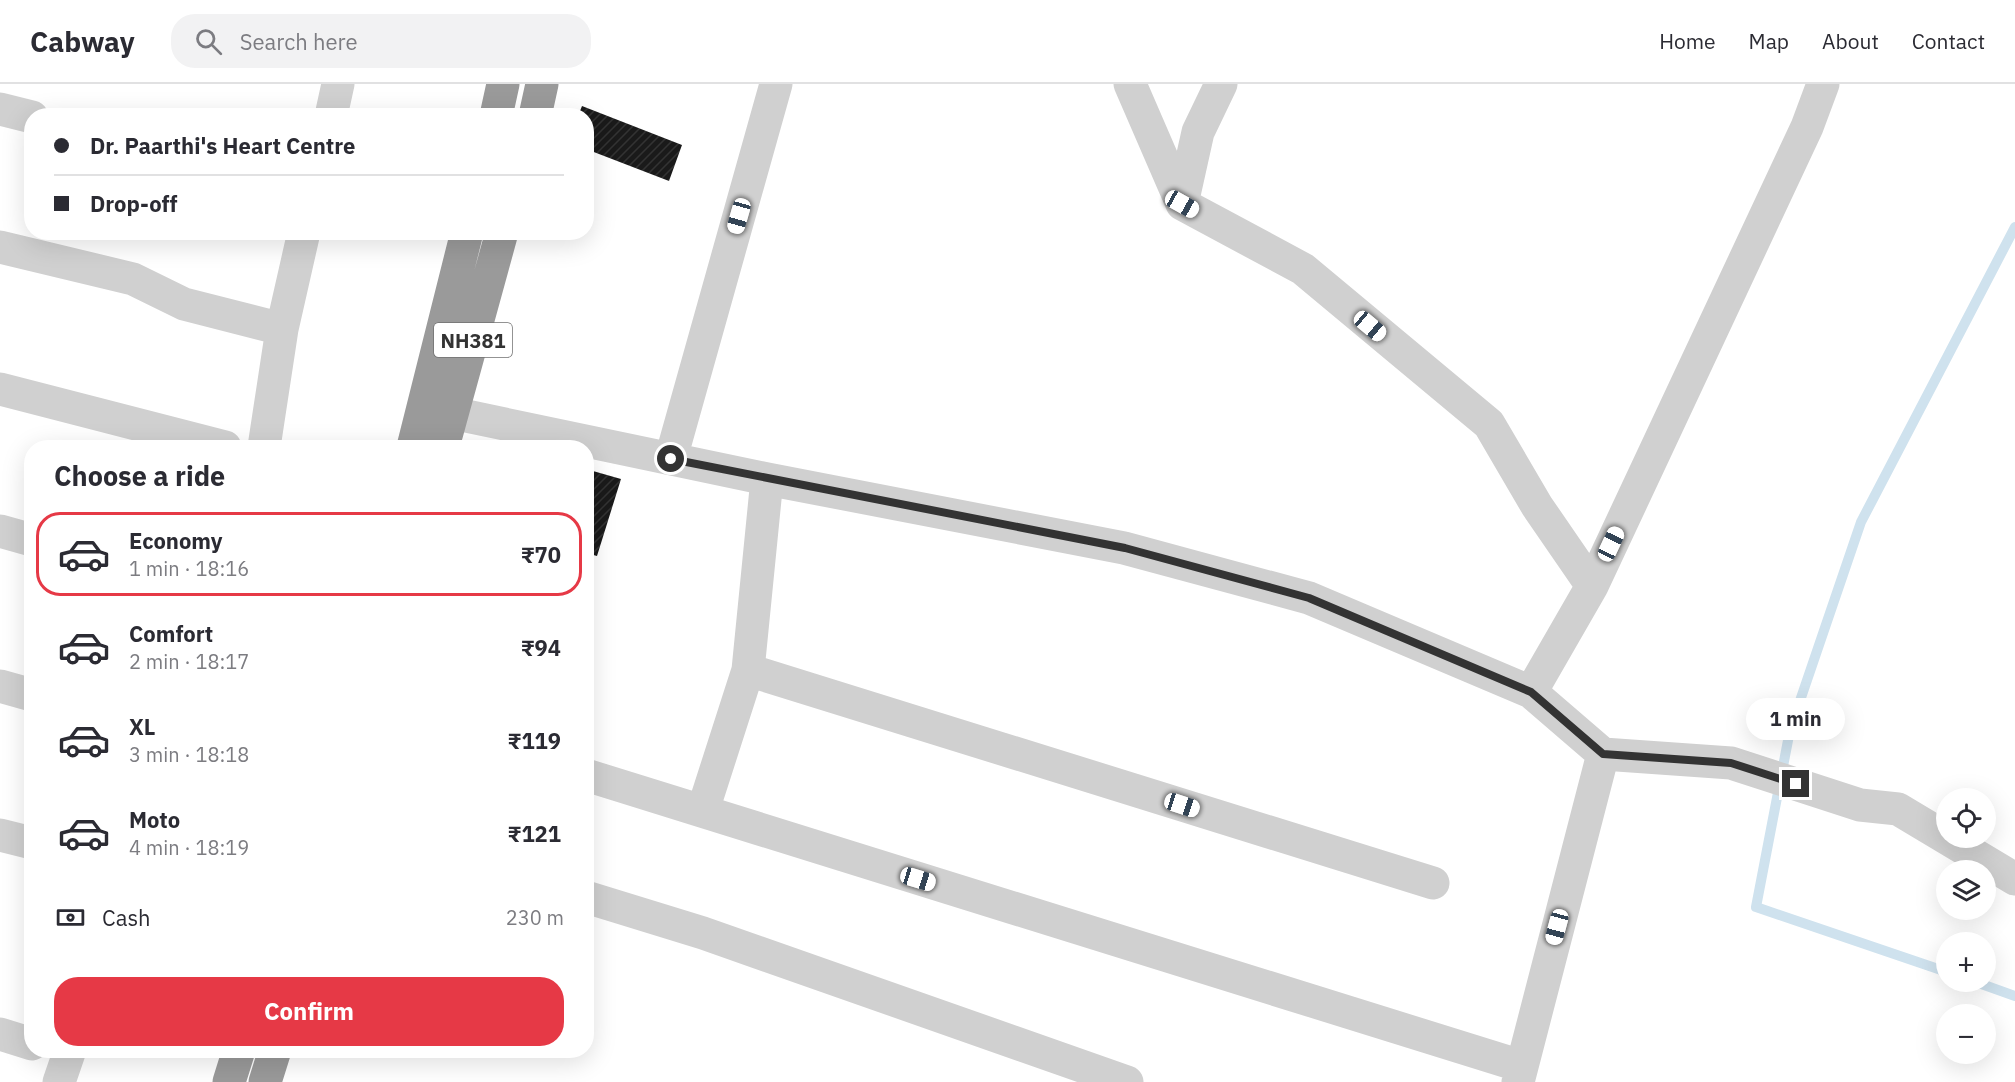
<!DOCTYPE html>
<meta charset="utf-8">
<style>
:root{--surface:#fff;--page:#f2f2f3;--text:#2b2b33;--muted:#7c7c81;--line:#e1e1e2;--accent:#e63946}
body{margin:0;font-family:"IBM Plex Sans",sans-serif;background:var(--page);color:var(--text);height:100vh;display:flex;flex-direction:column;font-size:22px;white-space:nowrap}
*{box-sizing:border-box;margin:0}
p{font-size:20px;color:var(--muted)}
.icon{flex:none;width:33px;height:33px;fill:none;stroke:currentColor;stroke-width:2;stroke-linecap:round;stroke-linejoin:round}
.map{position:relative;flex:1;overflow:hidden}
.details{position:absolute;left:24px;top:356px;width:570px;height:618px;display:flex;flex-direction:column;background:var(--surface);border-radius:24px;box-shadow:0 6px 24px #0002}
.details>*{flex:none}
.top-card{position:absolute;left:24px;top:24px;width:570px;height:132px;border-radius:24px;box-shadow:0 6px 24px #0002;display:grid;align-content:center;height:132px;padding:0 30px;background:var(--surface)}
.buttons{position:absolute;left:1936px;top:704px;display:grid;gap:12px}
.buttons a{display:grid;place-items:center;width:60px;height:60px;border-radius:50%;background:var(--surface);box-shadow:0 6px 24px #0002;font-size:30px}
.end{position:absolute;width:27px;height:27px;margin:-14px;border:8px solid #333;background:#fff;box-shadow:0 0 0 3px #fff}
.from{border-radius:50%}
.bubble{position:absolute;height:42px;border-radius:21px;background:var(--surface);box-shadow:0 6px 24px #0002;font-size:20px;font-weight:700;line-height:42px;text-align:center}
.car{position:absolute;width:18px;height:36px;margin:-18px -9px;border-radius:8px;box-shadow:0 0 4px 2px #0007;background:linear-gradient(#fff 24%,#345 0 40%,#fff 0 76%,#345 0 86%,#fff 0)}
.top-card b{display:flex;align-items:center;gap:21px;height:57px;font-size:22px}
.top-card b+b{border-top:2px solid var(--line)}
.top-card i{width:15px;height:15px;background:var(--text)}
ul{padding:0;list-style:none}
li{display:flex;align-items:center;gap:18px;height:84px;margin:0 12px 9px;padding:0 18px;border:3px solid transparent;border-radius:24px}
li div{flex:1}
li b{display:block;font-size:22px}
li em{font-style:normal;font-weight:700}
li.active{border-color:var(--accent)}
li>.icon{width:54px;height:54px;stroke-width:1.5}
h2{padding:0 30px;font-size:27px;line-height:72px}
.pay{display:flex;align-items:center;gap:15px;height:66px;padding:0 30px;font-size:22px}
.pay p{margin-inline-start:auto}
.primary-button{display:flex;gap:12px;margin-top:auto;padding:12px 30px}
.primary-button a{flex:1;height:69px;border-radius:24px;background:var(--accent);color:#fff;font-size:24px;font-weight:700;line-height:69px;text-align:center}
header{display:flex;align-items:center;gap:36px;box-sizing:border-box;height:84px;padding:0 30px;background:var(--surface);border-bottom:2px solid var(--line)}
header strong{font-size:28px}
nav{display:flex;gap:33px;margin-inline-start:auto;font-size:21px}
.search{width:420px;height:54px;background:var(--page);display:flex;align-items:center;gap:15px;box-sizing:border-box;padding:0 21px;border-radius:24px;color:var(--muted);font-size:22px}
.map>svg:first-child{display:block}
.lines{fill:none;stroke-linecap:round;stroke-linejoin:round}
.stream{stroke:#cfe2ee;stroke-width:10}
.building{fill:url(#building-hatch)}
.street{stroke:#d0d0d0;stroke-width:33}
.highway{stroke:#9a9a9a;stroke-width:33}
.route{stroke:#333;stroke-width:8}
.labels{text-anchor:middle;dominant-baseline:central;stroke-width:6;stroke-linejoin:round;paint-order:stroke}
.shield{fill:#fff;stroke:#707070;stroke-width:1.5}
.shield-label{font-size:20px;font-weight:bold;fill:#333}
</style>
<header>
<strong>Cabway</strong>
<div class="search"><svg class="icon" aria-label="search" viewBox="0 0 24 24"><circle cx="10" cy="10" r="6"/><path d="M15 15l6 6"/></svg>Search here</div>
<nav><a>Home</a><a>Map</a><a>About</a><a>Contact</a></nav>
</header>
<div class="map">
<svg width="2015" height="998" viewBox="0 0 2015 998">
<defs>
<pattern id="building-hatch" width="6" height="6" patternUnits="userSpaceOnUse" patternTransform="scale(1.5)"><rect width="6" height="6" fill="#1a1a1a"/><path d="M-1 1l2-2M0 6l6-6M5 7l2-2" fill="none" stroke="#333"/></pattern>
</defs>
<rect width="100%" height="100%" fill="#fff"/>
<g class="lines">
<path class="stream" d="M1947 888 1756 823 1790 646 1861 438 2015 143
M1973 897 2015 912"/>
</g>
<path class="building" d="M582 22 682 61 669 97 586 65V32H578Z
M586 385 621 395 597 472 586 469Z"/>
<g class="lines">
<path class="street" d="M1130 0 1182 120
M1221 0 1198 48 1182 120 1303 185 1489 340 1537 422 1592 502
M0 25 32 33
M331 32 338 0
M0 163 133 195 184 220 282 245
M0 305 225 363
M452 329 767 395 1124 464 1309 514 1531 608 1592 502 1807 43 1823 0
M264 363 282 245 304 148
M671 374 776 0
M0 447 32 456
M748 586 1433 799
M0 602 32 611
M1531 608 1603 670 1731 679 1860 721 1898 725 2015 795
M586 691 1521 982
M703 726 748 586 767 395
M0 751 32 759
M586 813 703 849 1127 998
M0 950 32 960
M59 998 70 966
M1518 998 1603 670"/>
<path class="highway" d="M496 32 503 0
M535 32 542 0
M413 363 467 148
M443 363 502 148
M229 998 239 966
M265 998 275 966"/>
</g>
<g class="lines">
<path class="route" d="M671 375 1125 464 1309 514 1531 608 1603 670 1731 679 1796 700"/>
</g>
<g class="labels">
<rect class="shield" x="434" y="239" width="78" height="34" rx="4.5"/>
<g class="shield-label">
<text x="473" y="256">NH381</text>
</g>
</g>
</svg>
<div class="buttons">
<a><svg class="icon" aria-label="locate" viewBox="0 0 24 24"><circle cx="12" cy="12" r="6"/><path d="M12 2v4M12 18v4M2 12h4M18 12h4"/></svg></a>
<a><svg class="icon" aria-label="layers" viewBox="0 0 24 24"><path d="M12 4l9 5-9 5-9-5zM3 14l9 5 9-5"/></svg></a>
<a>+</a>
<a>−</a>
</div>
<i class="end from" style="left:671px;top:375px"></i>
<i class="end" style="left:1796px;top:700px"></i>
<div class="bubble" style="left:1746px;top:614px;width:99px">1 min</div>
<i class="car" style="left:1182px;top:120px;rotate:119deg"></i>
<i class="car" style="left:739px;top:132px;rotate:196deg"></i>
<i class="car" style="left:1370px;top:242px;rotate:130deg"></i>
<i class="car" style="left:1611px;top:460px;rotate:25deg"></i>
<i class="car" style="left:1182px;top:721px;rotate:108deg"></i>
<i class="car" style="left:918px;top:795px;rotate:107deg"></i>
<i class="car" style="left:1557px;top:843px;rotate:195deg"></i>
<div class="top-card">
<b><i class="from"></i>Dr. Paarthi's Heart Centre</b>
<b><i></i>Drop-off</b>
</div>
<section class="details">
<h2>Choose a ride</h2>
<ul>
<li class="active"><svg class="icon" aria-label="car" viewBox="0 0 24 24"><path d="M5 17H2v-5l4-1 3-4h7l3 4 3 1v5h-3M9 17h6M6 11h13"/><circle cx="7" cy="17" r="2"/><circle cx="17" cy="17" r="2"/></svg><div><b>Economy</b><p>1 min · 18:16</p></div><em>₹70</em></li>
<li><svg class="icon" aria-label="car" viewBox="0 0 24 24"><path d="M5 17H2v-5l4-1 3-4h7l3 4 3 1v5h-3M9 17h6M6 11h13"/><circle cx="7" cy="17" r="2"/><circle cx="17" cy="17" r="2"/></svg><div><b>Comfort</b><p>2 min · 18:17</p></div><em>₹94</em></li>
<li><svg class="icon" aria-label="car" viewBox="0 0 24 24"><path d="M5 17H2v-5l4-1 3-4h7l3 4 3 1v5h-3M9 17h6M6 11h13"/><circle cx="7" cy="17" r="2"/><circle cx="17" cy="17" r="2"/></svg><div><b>XL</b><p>3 min · 18:18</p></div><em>₹119</em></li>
<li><svg class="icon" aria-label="car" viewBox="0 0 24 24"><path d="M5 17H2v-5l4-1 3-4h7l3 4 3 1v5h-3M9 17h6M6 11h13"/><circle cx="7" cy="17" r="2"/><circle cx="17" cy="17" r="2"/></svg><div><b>Moto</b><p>4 min · 18:19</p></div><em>₹121</em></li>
</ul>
<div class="pay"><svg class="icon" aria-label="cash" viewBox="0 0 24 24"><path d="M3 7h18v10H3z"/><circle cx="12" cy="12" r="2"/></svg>Cash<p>230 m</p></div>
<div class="primary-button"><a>Confirm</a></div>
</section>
</div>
